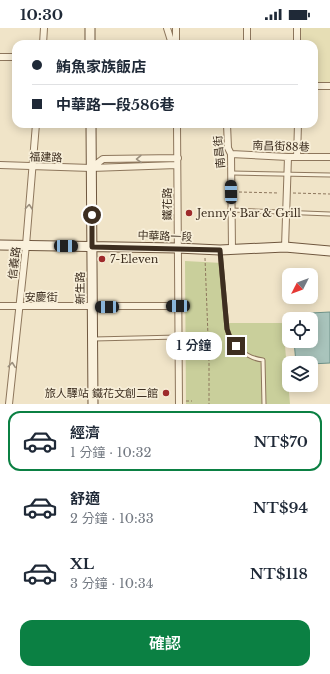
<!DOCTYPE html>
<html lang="zh-TW">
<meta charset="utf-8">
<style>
:root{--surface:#fff;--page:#f6f6f7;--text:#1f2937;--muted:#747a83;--line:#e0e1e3;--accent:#0b8043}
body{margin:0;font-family:"Libre Baskerville","Noto Sans TC",serif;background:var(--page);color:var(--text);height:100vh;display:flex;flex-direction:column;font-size:15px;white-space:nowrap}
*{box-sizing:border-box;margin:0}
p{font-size:13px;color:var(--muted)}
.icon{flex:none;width:22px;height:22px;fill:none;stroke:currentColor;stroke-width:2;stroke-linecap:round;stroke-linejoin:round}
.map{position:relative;height:376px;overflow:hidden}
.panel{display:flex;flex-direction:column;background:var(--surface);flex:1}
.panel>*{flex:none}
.guide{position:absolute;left:12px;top:12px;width:306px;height:88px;border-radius:12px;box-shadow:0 2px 10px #0003;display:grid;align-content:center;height:88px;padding:0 20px;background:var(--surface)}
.needle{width:26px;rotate:228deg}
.buttons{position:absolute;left:282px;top:240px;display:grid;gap:8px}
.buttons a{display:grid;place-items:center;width:36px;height:36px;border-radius:8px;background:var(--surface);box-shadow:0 2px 10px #0003;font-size:20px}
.end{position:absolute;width:18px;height:18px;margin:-9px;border:5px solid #3d2e20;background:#fff;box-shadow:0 0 0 2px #fff}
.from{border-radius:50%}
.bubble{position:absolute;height:28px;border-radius:12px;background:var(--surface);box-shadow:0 2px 10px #0003;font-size:13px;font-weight:600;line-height:28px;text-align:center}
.car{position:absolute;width:12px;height:24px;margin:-12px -6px;border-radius:5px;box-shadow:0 0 3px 1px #0007;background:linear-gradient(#222 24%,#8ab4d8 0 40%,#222 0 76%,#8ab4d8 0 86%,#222 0)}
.guide b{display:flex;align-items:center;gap:14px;height:38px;font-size:15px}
.guide b+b{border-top:1px solid var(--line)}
.guide i{width:10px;height:10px;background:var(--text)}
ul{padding:7px 0 0;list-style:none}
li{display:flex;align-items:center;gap:12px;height:60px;margin:0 8px 6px;padding:0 12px;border:2px solid transparent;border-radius:12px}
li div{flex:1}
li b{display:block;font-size:15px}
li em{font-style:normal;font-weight:600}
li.selected{border-color:var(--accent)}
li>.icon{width:36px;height:36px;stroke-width:1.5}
.cta{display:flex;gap:8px;margin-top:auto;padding:8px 20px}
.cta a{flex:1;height:46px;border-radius:12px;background:var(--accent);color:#fff;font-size:16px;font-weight:600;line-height:46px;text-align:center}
.status{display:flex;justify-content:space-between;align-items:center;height:28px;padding:0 20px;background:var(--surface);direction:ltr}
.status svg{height:11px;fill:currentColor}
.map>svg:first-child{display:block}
.farmland{fill:#e6deb5}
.green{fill:#c9cf9b}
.water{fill:#a9c4bc;stroke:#6f938a}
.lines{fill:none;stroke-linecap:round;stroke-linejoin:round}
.lane-casing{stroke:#8d765c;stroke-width:5}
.street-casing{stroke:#8d765c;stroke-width:8}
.secondary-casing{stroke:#6f573f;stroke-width:11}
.path{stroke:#8d765c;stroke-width:1;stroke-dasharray:3 2;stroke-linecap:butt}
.lane{stroke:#faf1dc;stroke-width:3}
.street{stroke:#faf1dc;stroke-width:6}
.secondary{stroke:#faf1dc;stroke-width:9}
.oneway{stroke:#9c907e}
.route{stroke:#3d2e20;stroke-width:5}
.poi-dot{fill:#9e2a2b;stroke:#f7eed8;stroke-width:1.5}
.labels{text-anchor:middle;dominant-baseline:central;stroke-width:3.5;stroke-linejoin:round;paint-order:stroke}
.street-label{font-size:11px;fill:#3d2e20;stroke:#f7eed8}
.poi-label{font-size:11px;fill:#3d2e20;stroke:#f7eed8;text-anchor:start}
</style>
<div class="status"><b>10:30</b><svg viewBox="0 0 49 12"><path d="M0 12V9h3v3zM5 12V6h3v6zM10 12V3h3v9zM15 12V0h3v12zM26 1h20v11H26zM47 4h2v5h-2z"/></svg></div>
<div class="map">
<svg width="330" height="376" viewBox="0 0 330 376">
<rect width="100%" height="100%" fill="#f0e4c8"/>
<path class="farmland" d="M297 0H330V58H314V16H297Z"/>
<path class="green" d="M185 233 222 235 229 295H283L290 376H186Z"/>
<path class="water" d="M330 284V335L311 336V335H296L294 313H311V291H293L292 286Z"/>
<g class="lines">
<g class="lane-casing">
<path id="lane" d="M232 145 330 147
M232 182 330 186
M220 224 227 301C232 317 245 330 263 332L264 376
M94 311 178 309"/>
</g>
<g class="street-casing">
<path id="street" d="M167 0 172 16
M176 0V16
M247 0V16
M43 16 44 0
M297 16V0
M0 29H16
M314 58H330
M177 96 179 376
M227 96 228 120 231 126 232 222
M231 126 288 129H330
M297 129 298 96
M0 137 91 140 177 137
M91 140 103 131 178 130
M285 219 288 129
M0 278H178
M9 376 26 217 36 96"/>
</g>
<g class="secondary-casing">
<path id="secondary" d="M90 0V16
M91 96 93 376
M0 217 177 220 220 222 285 219 330 223"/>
</g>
<path class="path" d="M239 164 279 165
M293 165 330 166
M205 230 209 334V376
M186 373H192"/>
<use href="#lane" class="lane"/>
<use href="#street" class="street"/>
<use href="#secondary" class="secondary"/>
</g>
<defs><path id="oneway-chevron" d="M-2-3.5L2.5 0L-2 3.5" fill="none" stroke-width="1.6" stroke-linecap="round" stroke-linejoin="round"/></defs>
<g class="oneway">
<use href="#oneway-chevron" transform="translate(139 131) rotate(179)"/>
<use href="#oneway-chevron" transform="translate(29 179) rotate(-85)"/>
<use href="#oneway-chevron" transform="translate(12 337) rotate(-84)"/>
</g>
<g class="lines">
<path class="route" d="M92 187V219L220 222 227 301 230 310 236 318"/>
</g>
<g class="poi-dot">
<circle cx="189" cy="185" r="4"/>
<circle cx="102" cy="231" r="4"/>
<circle cx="166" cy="365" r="4"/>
</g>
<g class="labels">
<g class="street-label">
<text transform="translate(281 118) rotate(2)">南昌街88巷</text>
<text transform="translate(219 124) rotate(-96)">南昌街</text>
<text transform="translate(46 129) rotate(2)">福建路</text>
<text transform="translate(167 176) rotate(-90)">鐵花路</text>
<text transform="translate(165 208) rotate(2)">中華路一段</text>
<text transform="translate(14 235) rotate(-83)">信義路</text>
<text transform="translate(80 260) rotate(-90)">新生路</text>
<text x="41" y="269">安慶街</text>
</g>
<g class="poi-label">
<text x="197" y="185">Jenny's Bar &amp; Grill</text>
<text x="110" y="231">7-Eleven</text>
<text x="158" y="365" text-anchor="end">旅人驛站 鐵花文創二館</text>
</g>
</g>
</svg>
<div class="buttons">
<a><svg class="needle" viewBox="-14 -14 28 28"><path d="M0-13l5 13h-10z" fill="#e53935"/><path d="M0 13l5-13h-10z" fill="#747a83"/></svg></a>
<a><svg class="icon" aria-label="locate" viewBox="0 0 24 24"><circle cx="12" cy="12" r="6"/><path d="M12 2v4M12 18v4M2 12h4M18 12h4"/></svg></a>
<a><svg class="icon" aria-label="layers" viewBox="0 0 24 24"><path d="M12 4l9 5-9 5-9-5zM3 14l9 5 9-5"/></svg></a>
</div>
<i class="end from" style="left:92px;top:187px"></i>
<i class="end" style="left:236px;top:318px"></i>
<div class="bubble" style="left:166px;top:304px;width:56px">1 分鐘</div>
<i class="car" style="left:231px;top:164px;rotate:359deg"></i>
<i class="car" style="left:66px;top:218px;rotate:91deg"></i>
<i class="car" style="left:178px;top:278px;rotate:269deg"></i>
<i class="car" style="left:107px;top:279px;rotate:270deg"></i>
<div class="guide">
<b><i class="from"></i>鮪魚家族飯店</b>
<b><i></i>中華路一段586巷</b>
</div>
</div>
<section class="panel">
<ul>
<li class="selected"><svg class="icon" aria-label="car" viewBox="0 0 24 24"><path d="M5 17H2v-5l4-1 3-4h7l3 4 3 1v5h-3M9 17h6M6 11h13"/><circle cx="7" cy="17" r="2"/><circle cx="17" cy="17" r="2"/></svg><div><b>經濟</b><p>1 分鐘 · 10:32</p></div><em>NT$70</em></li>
<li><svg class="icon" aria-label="car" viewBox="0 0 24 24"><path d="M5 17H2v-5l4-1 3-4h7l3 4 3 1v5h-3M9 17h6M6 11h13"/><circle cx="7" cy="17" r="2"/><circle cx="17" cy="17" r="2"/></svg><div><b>舒適</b><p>2 分鐘 · 10:33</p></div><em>NT$94</em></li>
<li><svg class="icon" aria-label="car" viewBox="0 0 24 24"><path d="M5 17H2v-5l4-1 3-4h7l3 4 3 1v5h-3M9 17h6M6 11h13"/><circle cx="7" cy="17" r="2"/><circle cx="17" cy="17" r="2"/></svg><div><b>XL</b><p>3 分鐘 · 10:34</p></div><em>NT$118</em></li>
</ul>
<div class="cta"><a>確認</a></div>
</section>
